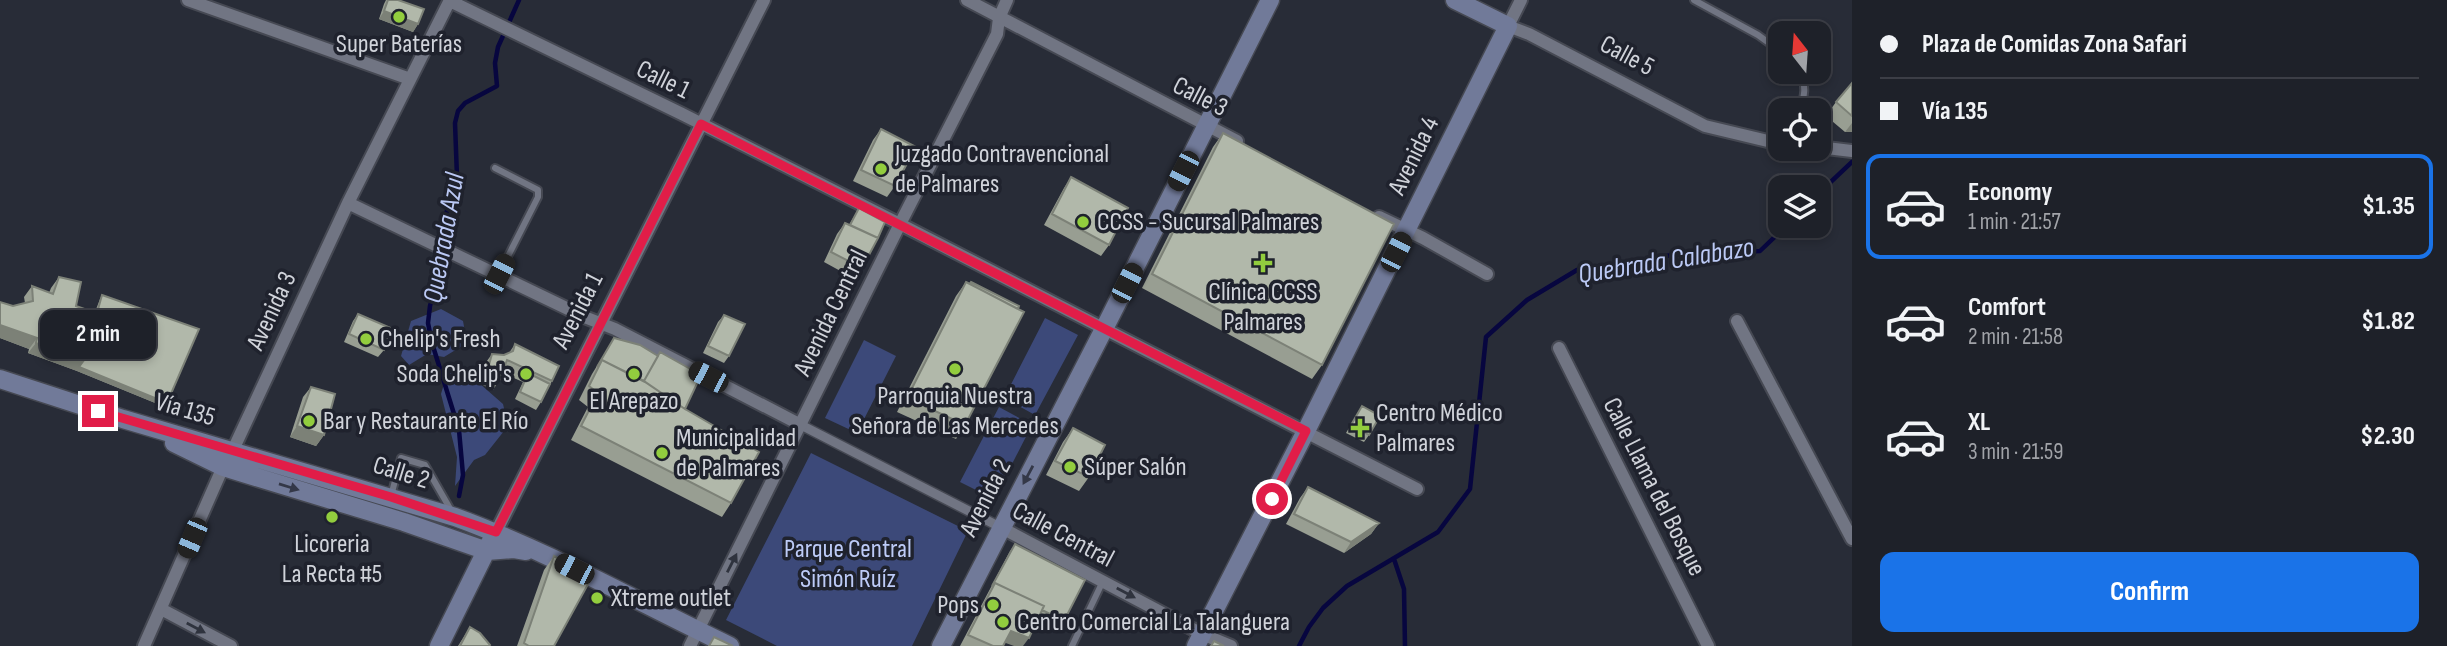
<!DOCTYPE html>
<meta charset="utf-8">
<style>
:root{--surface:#1e2129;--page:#2b2e35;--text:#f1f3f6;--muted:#a1a3a8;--line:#3c3e46;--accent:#1a73e8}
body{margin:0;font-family:"Sofia Sans Condensed",sans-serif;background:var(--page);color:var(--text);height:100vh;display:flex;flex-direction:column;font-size:26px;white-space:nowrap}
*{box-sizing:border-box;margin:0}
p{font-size:23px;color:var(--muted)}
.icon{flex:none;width:38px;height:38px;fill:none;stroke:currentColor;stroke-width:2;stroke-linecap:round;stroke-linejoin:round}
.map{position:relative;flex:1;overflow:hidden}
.details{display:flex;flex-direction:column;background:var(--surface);width:595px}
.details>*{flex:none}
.hud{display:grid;align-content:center;height:154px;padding:0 28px;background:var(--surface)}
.needle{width:46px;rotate:343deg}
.tools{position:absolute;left:1768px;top:21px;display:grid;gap:14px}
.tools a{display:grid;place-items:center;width:63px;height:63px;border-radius:14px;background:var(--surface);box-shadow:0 4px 10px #0003,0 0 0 2px var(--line);font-size:35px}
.end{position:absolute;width:32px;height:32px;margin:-16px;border:9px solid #e11d48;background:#fff;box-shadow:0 0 0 4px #fff}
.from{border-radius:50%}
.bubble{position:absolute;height:49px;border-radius:14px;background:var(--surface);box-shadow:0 4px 10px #0003,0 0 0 2px var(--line);font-size:23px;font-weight:700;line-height:49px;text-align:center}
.car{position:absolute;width:21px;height:42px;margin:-21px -10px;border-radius:9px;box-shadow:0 0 5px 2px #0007;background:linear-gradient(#222 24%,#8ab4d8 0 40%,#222 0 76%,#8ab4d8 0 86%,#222 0)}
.hud b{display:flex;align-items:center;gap:24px;height:66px;font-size:26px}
.hud b+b{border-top:2px solid var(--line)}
.hud i{width:18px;height:18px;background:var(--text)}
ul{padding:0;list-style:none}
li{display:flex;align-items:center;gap:21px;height:105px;margin:0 14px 10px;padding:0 14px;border:4px solid transparent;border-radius:14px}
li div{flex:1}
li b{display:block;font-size:26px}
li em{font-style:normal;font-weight:700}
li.selected{border-color:var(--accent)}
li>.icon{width:63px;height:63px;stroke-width:1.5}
.cta{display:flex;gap:14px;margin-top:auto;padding:14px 28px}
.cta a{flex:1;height:80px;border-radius:14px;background:var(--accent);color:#fff;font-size:28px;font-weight:700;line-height:80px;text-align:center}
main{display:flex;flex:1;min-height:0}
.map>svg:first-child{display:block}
.green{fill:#3c4979}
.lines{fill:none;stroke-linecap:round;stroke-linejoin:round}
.stream{stroke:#07063f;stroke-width:4.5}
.service-casing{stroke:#464953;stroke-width:10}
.pedestrian-casing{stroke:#464953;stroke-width:12}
.minor-casing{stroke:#464953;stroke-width:16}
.secondary-casing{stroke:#464953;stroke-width:21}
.service{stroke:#717583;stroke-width:6}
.pedestrian{stroke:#717583;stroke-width:9}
.minor{stroke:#717583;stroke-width:12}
.secondary{stroke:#717a99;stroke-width:18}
.wall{fill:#989e92}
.shaded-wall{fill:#7c8177}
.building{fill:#b1b8aa;stroke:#7c8177;stroke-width:2}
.oneway{fill:#343848}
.oneway2{fill:#2f333e}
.route{stroke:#e11d48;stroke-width:9}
.poi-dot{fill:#92cd3e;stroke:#1f222d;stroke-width:2.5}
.labels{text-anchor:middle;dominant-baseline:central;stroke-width:7;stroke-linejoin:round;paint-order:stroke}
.poi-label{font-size:26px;fill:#d0d3da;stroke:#1f222d;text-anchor:start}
.street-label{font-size:26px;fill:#d0d3da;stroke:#1f222d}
.park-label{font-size:26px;fill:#bdcbf7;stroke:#1f222d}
.water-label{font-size:28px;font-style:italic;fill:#bbc9f5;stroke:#1f222d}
</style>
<main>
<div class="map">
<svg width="1852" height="646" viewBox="0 0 1852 646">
<rect width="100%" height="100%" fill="#282c37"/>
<path class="green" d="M441 309 463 321 467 343 444 357 427 354 409 365 401 356 411 321Z
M1045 318 1078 335 1035 415 1004 398Z
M864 340 896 356 857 433 825 418Z
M450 363 472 371 479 383 503 404 508 426 485 455 474 460 455 486 457 457 441 394Z
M999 407 1032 425 994 499 960 482Z
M811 453 968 531 912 646H777L726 620Z"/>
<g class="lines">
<path class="stream" d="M1818 194 1852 162
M459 496 463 475 459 430 432 343 428 323 430 306 440 269 441 231 457 177 455 123 458 111 465 103 497 86 495 63 498 47 519 0
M1394 559 1404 589 1405 646
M1299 646 1309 627 1323 608 1347 586 1438 532 1470 489 1486 337 1527 300 1577 270 1679 254 1760 251 1786 226"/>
<g class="service-casing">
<path id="service" d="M1694 0 1758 35 1780 51
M1798 110C1806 96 1806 86 1800 72
M495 168 538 190V197L499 274
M391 496 401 458 425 465 452 512
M1072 646 1103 581"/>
</g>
<g class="pedestrian-casing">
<path id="pedestrian" d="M801 425 1000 527"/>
</g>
<g class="minor-casing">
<path id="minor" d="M188 0 410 79
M967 0 1237 141
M1521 0 1508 26 1529 34 1705 126 1780 144
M450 1 682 114 900 224 1417 489
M1818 147 1852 151
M348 203 587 318 615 329 801 425
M1379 217 1423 238 1487 274
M1737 321 1852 539
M1559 348 1708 646
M1000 527 1202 634 1231 646
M496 532 764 0
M161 609 231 646
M144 646 223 467 233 450 348 203 450 0
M690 646 900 224 997 34 999 18 1007 0"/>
</g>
<g class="secondary-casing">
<path id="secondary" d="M0 379 123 419 455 517C550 552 638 602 730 646
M174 443 223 467 404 522 487 551 514 549 526 551
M439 646 491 541
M941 646 1105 327 1270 0
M1196 646 1306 431 1508 26 1455 0"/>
</g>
<use href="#service" class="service"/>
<use href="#pedestrian" class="pedestrian"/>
<use href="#minor" class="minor"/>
<use href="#secondary" class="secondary"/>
</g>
<path class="wall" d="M386 0H398L418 24 413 32 379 19 384 4Z
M1852 83V132H1845L1826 116 1836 102Z
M881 129 895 186 887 197 853 181 873 140Z
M1223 133 1322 365 1312 379 1142 288 1213 147Z
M1071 177 1109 245 1101 256 1044 225 1064 188Z
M859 208 862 268 855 279 824 262 837 234 845 223 849 225Z
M59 277 76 306 95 312 100 299 102 295 167 403 165 407 77 371 28 353 29 349 0 338V302L13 306 25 303 24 297 32 286 49 293 51 288Z
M966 282 965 425 956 439 897 412 956 296Z
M358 314 384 350 378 357 344 342 353 321Z
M724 315 729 356 724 363 703 353 718 322Z
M614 338 658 356 731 503 722 517 571 440 588 407 579 400 592 374Z
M515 344 552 381 541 402 536 410 515 399 523 382 502 373 500 379 493 390 479 383 484 365 492 354 504 355 509 353Z
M311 387 324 435 316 446 290 437 303 397Z
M1362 406 1369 435 1364 442 1346 433Z
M1073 428 1089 477 1079 491 1046 475 1063 442Z
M1308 487 1379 523 1371 534 1344 553 1286 524 1300 498Z
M1015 544 1064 621 1059 628 1038 618 1005 642 1003 646H960L1010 551Z
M554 556V646H517L544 570Z
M470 627 489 646H458Z"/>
<path class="shaded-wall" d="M384 11 418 24 413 32 379 19Z
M1852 123V132H1845Z
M0 325 37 338 29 349 0 338Z
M36 343 84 360 167 403 165 407 77 371 28 353Z
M297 426 324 435 316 446 290 437Z
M1379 523 1371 534 1344 553 1351 542Z
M1011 631 1029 638 1023 646H1014L1003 642Z"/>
<path class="building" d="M388 0H398L424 9 418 24 384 11Z
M1852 83V116L1836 102Z
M881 129 916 147 895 186 861 170Z
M1223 133 1394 224 1322 365 1152 274Z
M1071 177 1128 208 1109 245 1052 214Z
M859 208 885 222 878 238 850 225Z
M845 223 878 238 862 268 831 252Z
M59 277 81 282 76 306 99 314 84 360 36 343 37 338 0 325V302L13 306 33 301 32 286 53 294Z
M966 282 1024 312 965 425 907 398Z
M971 282 1019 306 1018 309 970 284Z
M102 295 199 329 167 403 79 367 84 360 99 314 97 313Z
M358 314 393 329 384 350 349 334Z
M724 315 745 324 729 356 708 346Z
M614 338 640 345 658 356 644 381 602 360 597 367Z
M515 344 559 366 552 381 507 360 500 379 487 372 492 354 504 355 513 351Z
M660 352 701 375 685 409 644 381Z
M602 360 645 382 685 409 759 452 731 503 581 426 598 393 589 386Z
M528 373 550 384 541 402 520 392Z
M311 387 335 394 324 435 297 426Z
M1362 406 1380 416 1369 435 1351 425Z
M1073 428 1105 445 1089 477 1055 461Z
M1308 487 1379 523 1351 542 1294 514Z
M1015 544 1085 580 1064 621 1042 610 1044 606 995 583 992 586Z
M554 556 592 577 554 646H529L524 643Z
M995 583 1044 606 1029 638 1011 631 1003 646H993L968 635Z
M470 627 480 633 490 645 489 646H460Z
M714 637 733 646H709Z
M1214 641 1224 646H1211Z"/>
<defs><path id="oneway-solid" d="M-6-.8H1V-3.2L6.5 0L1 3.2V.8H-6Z" transform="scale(1.75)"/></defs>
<g class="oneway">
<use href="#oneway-solid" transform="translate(1028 475) rotate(118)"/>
<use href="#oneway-solid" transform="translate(289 487) rotate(17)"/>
</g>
<g class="oneway2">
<use href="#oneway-solid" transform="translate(732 563) rotate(-63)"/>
<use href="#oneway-solid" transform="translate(1126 593) rotate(28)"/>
<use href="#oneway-solid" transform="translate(196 628) rotate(28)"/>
</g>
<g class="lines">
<path class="route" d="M98 411 391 497 496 532 701 124 1306 431 1272 499"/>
</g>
<g class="poi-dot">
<circle cx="399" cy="17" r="7"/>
<circle cx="881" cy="169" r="7"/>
<circle cx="1083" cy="222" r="7"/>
<path d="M1259.5 252.5h7v7h7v7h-7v7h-7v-7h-7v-7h7z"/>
<circle cx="366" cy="339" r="7"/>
<circle cx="955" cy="369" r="7"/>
<circle cx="526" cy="374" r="7"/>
<circle cx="634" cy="374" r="7"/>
<circle cx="309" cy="421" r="7"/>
<path d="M1356.5 417.5h7v7h7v7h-7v7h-7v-7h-7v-7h7z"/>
<circle cx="662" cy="453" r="7"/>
<circle cx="1070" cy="467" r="7"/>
<circle cx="332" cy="517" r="7"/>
<circle cx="597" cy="598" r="7"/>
<circle cx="993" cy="605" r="7"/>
<circle cx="1003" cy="622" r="7"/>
</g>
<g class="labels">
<g class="poi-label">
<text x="399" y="44" text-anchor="middle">Super Baterías</text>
<text x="895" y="154">Juzgado Contravencional<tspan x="895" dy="30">de Palmares</tspan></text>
<text x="1097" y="222">CCSS - Sucursal Palmares</text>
<text x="1263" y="292" text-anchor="middle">Clínica CCSS<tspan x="1263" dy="30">Palmares</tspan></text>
<text x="380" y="339">Chelip's Fresh</text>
<text x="512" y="374" text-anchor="end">Soda Chelip's</text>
<text x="955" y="396" text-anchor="middle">Parroquia Nuestra<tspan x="955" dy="30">Señora de Las Mercedes</tspan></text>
<text x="634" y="401" text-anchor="middle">El Arepazo</text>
<text x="1376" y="413">Centro Médico<tspan x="1376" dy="30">Palmares</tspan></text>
<text x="323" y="421">Bar y Restaurante El Río</text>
<text x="676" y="438">Municipalidad<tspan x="676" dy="30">de Palmares</tspan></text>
<text x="1084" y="467">Súper Salón</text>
<text x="332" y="544" text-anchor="middle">Licoreria<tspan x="332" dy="30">La Recta #5</tspan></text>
<text x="611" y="598">Xtreme outlet</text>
<text x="979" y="605" text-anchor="end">Pops</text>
<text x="1017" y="622">Centro Comercial La Talanguera</text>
</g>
<g class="street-label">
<text transform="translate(1627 56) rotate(28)">Calle 5</text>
<text transform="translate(663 80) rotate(26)">Calle 1</text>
<text transform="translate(1200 97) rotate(27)">Calle 3</text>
<text transform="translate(1414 156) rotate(-64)">Avenida 4</text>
<text transform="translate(272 311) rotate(-65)">Avenida 3</text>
<text transform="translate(578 311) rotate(-63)">Avenida 1</text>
<text transform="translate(831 313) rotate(-64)">Avenida Central</text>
<text transform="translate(185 410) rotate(16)">Vía 135</text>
<text transform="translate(401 473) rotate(17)">Calle 2</text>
<text transform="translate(1654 487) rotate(63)">Calle Llama del Bosque</text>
<text transform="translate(986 498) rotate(-63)">Avenida 2</text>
<text transform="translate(1063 535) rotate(28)">Calle Central</text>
</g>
<g class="park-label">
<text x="848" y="549">Parque Central<tspan x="848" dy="30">Simón Ruíz</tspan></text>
</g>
<g class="water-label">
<text transform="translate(444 238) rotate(-80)">Quebrada Azul</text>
<text transform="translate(1666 261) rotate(-9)">Quebrada Calabazo</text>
</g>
</g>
</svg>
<div class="tools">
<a><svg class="needle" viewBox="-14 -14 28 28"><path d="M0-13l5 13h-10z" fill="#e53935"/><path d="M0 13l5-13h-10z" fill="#a1a3a8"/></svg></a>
<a><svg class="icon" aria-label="locate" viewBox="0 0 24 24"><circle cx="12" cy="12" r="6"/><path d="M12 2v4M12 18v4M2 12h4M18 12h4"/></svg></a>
<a><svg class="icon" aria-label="layers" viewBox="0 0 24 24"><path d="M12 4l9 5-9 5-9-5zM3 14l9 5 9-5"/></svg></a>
</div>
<i class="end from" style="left:1272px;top:499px"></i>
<i class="end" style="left:98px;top:411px"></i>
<div class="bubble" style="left:40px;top:310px;width:116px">2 min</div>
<i class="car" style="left:1183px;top:171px;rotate:207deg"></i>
<i class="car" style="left:1396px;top:252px;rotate:27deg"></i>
<i class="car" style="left:499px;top:274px;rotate:27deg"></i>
<i class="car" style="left:1127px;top:283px;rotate:27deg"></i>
<i class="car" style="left:708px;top:377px;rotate:297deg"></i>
<i class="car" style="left:192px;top:538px;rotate:203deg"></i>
<i class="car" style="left:574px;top:569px;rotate:297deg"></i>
</div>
<section class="details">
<div class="hud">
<b><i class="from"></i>Plaza de Comidas Zona Safari</b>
<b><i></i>Vía 135</b>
</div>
<ul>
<li class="selected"><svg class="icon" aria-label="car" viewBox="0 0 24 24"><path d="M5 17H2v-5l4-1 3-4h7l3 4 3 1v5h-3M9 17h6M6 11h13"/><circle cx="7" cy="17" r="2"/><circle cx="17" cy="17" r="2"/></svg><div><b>Economy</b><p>1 min · 21:57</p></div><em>$1.35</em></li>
<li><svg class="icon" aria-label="car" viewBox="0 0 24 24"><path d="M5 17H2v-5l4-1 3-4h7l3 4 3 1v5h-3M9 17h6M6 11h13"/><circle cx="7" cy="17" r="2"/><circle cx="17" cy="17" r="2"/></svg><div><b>Comfort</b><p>2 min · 21:58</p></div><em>$1.82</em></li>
<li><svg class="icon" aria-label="car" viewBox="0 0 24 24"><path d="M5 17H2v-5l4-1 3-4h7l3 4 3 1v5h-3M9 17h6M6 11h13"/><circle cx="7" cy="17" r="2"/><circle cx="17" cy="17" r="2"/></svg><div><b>XL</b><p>3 min · 21:59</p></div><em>$2.30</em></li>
</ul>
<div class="cta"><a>Confirm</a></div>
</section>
</main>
